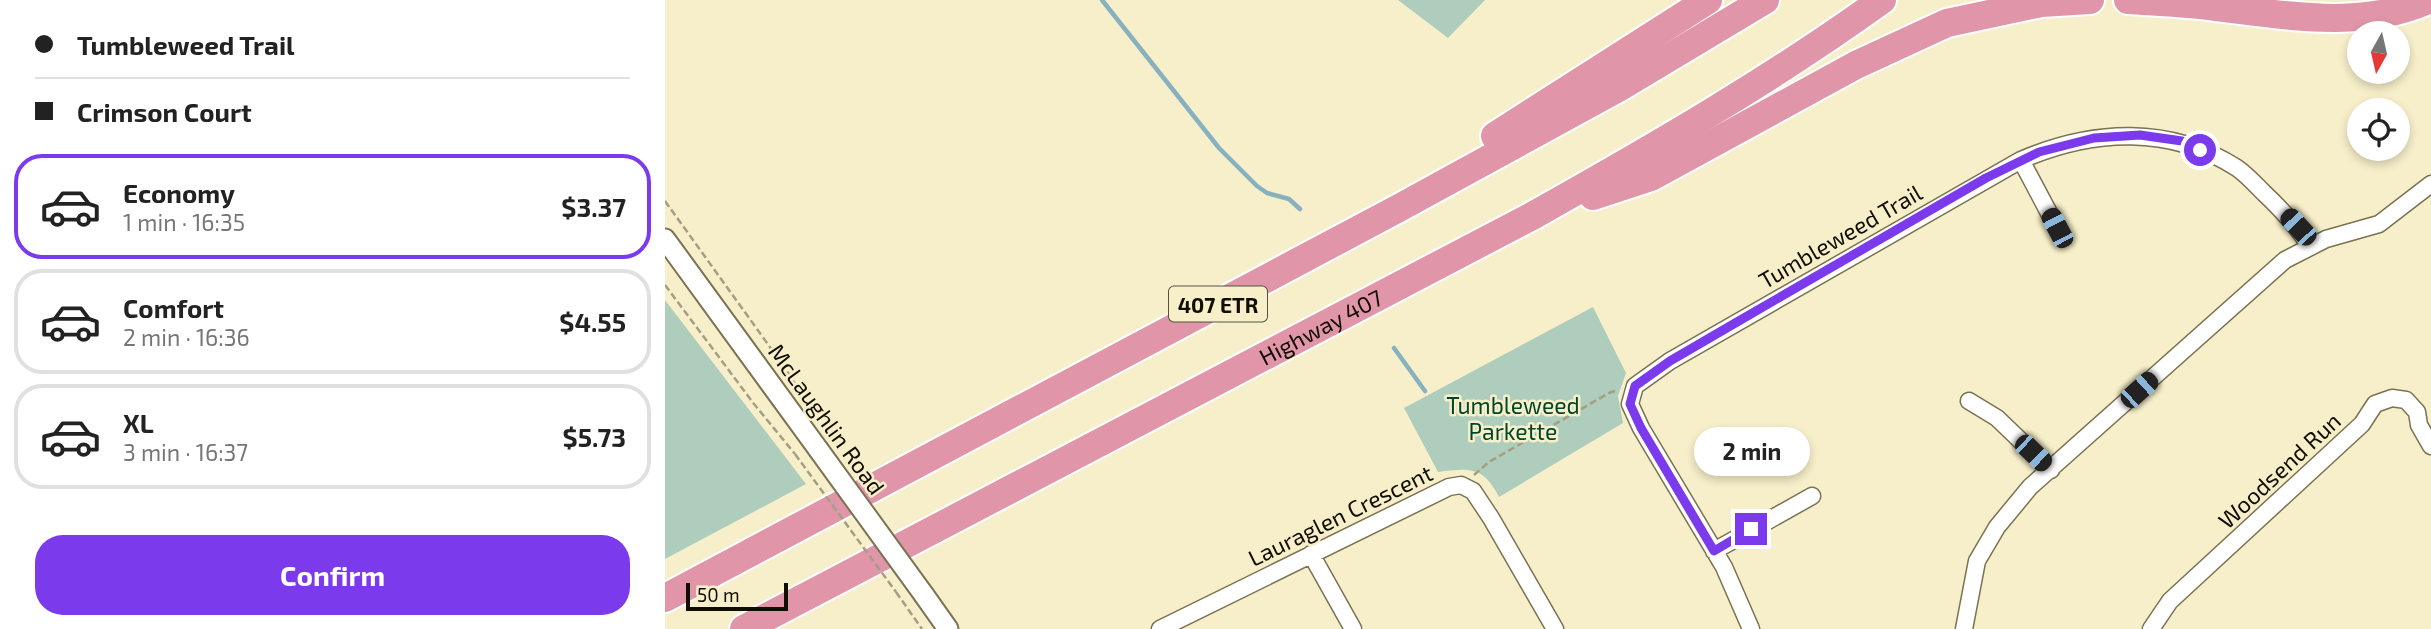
<!DOCTYPE html>
<meta charset="utf-8">
<style>
:root{--surface:#fff;--page:#f2f2f2;--text:#222;--muted:#767676;--line:#e0e0e0;--accent:#7c3aed}
body{margin:0;font-family:"Exo 2",sans-serif;background:var(--page);color:var(--text);height:100vh;display:flex;flex-direction:column;font-size:26px;white-space:nowrap}
*{box-sizing:border-box;margin:0}
p{font-size:23px;color:var(--muted)}
.icon{flex:none;width:38px;height:38px;fill:none;stroke:currentColor;stroke-width:2;stroke-linecap:round;stroke-linejoin:round}
.map{position:relative;flex:1;overflow:hidden}
.panel{display:flex;flex-direction:column;background:var(--surface);width:665px}
.panel>*{flex:none}
.hud{display:grid;align-content:center;height:154px;padding:0 35px;background:var(--surface)}
.needle{width:46px;rotate:188deg}
.tools{position:absolute;left:1682px;top:21px;display:grid;gap:14px}
.tools a{display:grid;place-items:center;width:63px;height:63px;border-radius:50%;background:var(--surface);box-shadow:0 4px 10px #0003;font-size:35px}
.scale{position:absolute;left:21px;bottom:18px;width:102px;box-sizing:border-box;padding-left:7px;border:4px solid #100d02;border-top:0;font-size:19px;line-height:24px;white-space:nowrap;color:#100d02;-webkit-text-stroke:5px #f7efca;paint-order:stroke}
.end{position:absolute;width:32px;height:32px;margin:-16px;border:9px solid #7c3aed;background:#fff;box-shadow:0 0 0 4px #fff}
.from{border-radius:50%}
.bubble{position:absolute;height:49px;border-radius:24px;background:var(--surface);box-shadow:0 4px 10px #0003;font-size:23px;font-weight:700;line-height:49px;text-align:center}
.car{position:absolute;width:21px;height:42px;margin:-21px -10px;border-radius:9px;box-shadow:0 0 5px 2px #0007;background:linear-gradient(#222 24%,#8ab4d8 0 40%,#222 0 76%,#8ab4d8 0 86%,#222 0)}
.hud b{display:flex;align-items:center;gap:24px;height:66px;font-size:26px}
.hud b+b{border-top:2px solid var(--line)}
.hud i{width:18px;height:18px;background:var(--text)}
ul{padding:0;list-style:none}
li{display:flex;align-items:center;gap:21px;height:105px;margin:0 14px 10px;padding:0 21px;border:4px solid var(--line);border-radius:28px}
li div{flex:1}
li b{display:block;font-size:26px}
li em{font-style:normal;font-weight:700}
li.current{border-color:var(--accent)}
li>.icon{width:63px;height:63px;stroke-width:1.5}
.action{display:flex;gap:14px;margin-top:auto;padding:14px 35px}
.action a{flex:1;height:80px;border-radius:28px;background:var(--accent);color:#fff;font-size:28px;font-weight:700;line-height:80px;text-align:center}
main{display:flex;flex:1;min-height:0}
.map>svg:first-child{display:block}
.green{fill:#afcdbc}
.lines{fill:none;stroke-linecap:round;stroke-linejoin:round}
.stream{stroke:#88b1c0;stroke-width:4.5}
.minor-casing{stroke:#7a7251;stroke-width:19}
.tertiary-casing{stroke:#7a7251;stroke-width:23}
.motorway-casing{stroke:#fff;stroke-width:32}
.path{stroke:#a49e82;stroke-width:2.5;stroke-dasharray:7 3.5;stroke-linecap:butt}
.minor{stroke:#fff;stroke-width:16}
.tertiary{stroke:#fff;stroke-width:19}
.motorway{stroke:#e096a8;stroke-width:28}
.tertiary-bridge-casing{stroke:#7a7251;stroke-width:23;stroke-linecap:butt}
.path-bridge{stroke:#a49e82;stroke-width:2.5;stroke-dasharray:7 3.5;stroke-linecap:butt}
.tertiary-bridge{stroke:#fff;stroke-width:19}
.route{stroke:#7c3aed;stroke-width:9}
.labels{text-anchor:middle;dominant-baseline:central;stroke-width:5;stroke-linejoin:round;paint-order:stroke}
.shield{fill:#f7efca;stroke:#55513e;stroke-width:2}
.shield-label{font-size:21px;font-weight:bold;fill:#100d02}
.street-label{font-size:23px;fill:#100d02;stroke:#f7efca}
.park-label{font-size:23px;fill:#00462c;stroke:#f7efca}
</style>
<main>
<section class="panel">
<div class="hud">
<b><i class="from"></i>Tumbleweed Trail</b>
<b><i></i>Crimson Court</b>
</div>
<ul>
<li class="current"><svg class="icon" aria-label="car" viewBox="0 0 24 24"><path d="M5 17H2v-5l4-1 3-4h7l3 4 3 1v5h-3M9 17h6M6 11h13"/><circle cx="7" cy="17" r="2"/><circle cx="17" cy="17" r="2"/></svg><div><b>Economy</b><p>1 min · 16:35</p></div><em>$3.37</em></li>
<li><svg class="icon" aria-label="car" viewBox="0 0 24 24"><path d="M5 17H2v-5l4-1 3-4h7l3 4 3 1v5h-3M9 17h6M6 11h13"/><circle cx="7" cy="17" r="2"/><circle cx="17" cy="17" r="2"/></svg><div><b>Comfort</b><p>2 min · 16:36</p></div><em>$4.55</em></li>
<li><svg class="icon" aria-label="car" viewBox="0 0 24 24"><path d="M5 17H2v-5l4-1 3-4h7l3 4 3 1v5h-3M9 17h6M6 11h13"/><circle cx="7" cy="17" r="2"/><circle cx="17" cy="17" r="2"/></svg><div><b>XL</b><p>3 min · 16:37</p></div><em>$5.73</em></li>
</ul>
<div class="action"><a>Confirm</a></div>
</section>
<div class="map">
<svg width="1766" height="629" viewBox="0 0 1766 629">
<rect width="100%" height="100%" fill="#f7efca"/>
<path class="green" d="M733 0H820L783 38Z
M0 300 141 484 0 559Z
M928 307 961 373 953 396 958 423 834 497C818 466 805 468 773 472L739 408Z"/>
<g class="lines">
<path class="stream" d="M437 0 554 148 592 186 602 193 624 199 635 209
M729 348 760 391"/>
<g class="minor-casing">
<path id="minor" d="M1356 160 1392 228
M1304 401 1332 418 1386 470
M1049 551 1147 496
M646 554 688 629
M495 629 784 487 796 485 808 491 826 518 890 629
M1086 629 1059 567 976 428 965 404 970 386 1005 361 1356 160C1428 129 1505 125 1572 168 1582 175 1591 185 1599 193 1617 210 1632 226 1645 246
M1299 629 1312 561 1332 527 1365 487 1620 260 1661 239 1714 224 1766 184
M1486 629 1505 601 1697 424 1710 404 1727 398 1741 400 1752 412 1754 425 1766 446"/>
</g>
<g class="tertiary-casing">
<path id="tertiary" d="M0 239 153 449
M259 595 283 629"/>
</g>
<g class="motorway-casing">
<g id="motorway">
<path d="M1463 0C1492 2 1521 3 1550 7 1621 15 1695 30 1763 0"/>
<path d="M830 136 1043 0"/>
<path d="M928 196 986 177 1191 65 1282 23 1376 3 1425 0"/>
<path d="M0 598 734 208 955 87 1100 0"/>
<path id="s1" d="M79 629 869 215C988 148 1106 80 1217 0"/>
</g>
</g>
<path class="path" d="M0 201 120 368 143 405
M0 285 89 404 130 454
M809 475 824 462 944 393 953 390
M231 592 257 629"/>
<use href="#minor" class="minor"/>
<use href="#tertiary" class="tertiary"/>
<use href="#motorway" class="motorway"/>
<g class="tertiary-bridge-casing">
<path id="tertiary-bridge" d="M153 449 259 595"/>
</g>
<path class="path-bridge" d="M130 454 231 592"/>
<use href="#tertiary-bridge" class="tertiary-bridge"/>
</g>
<g class="lines">
<path class="route" d="M1086 529 1049 551 976 428 965 404 970 386 1005 361 1072 322 1321 178 1374 152 1429 138 1475 135 1517 141 1535 150"/>
</g>
<g class="labels">
<rect class="shield" x="504" y="286.5" width="98" height="35" rx="5"/>
<g class="shield-label">
<text x="553" y="304">407 ETR</text>
</g>
<g class="street-label">
<text transform="translate(1175 236) rotate(-30)">Tumbleweed Trail</text>
<text stroke="none"><textPath href="#s1" startOffset="651">Highway 407</textPath></text>
<text transform="translate(162 419) rotate(54)">McLaughlin Road</text>
<text transform="translate(1614 470) rotate(-43)">Woodsend Run</text>
<text transform="translate(675 515) rotate(-26)">Lauraglen Crescent</text>
</g>
<g class="park-label">
<text x="848" y="405">Tumbleweed<tspan x="848" dy="26">Parkette</tspan></text>
</g>
</g>
</svg>
<div class="tools">
<a><svg class="needle" viewBox="-14 -14 28 28"><path d="M0-13l5 13h-10z" fill="#e53935"/><path d="M0 13l5-13h-10z" fill="#767676"/></svg></a>
<a><svg class="icon" aria-label="locate" viewBox="0 0 24 24"><circle cx="12" cy="12" r="6"/><path d="M12 2v4M12 18v4M2 12h4M18 12h4"/></svg></a>
</div>
<div class="scale">50 m</div>
<i class="end from" style="left:1535px;top:150px"></i>
<i class="end" style="left:1086px;top:529px"></i>
<div class="bubble" style="left:1029px;top:427px;width:116px">2 min</div>
<i class="car" style="left:1633px;top:227px;rotate:317deg"></i>
<i class="car" style="left:1392px;top:228px;rotate:332deg"></i>
<i class="car" style="left:1474px;top:390px;rotate:48deg"></i>
<i class="car" style="left:1368px;top:453px;rotate:134deg"></i>
</div>
</main>
